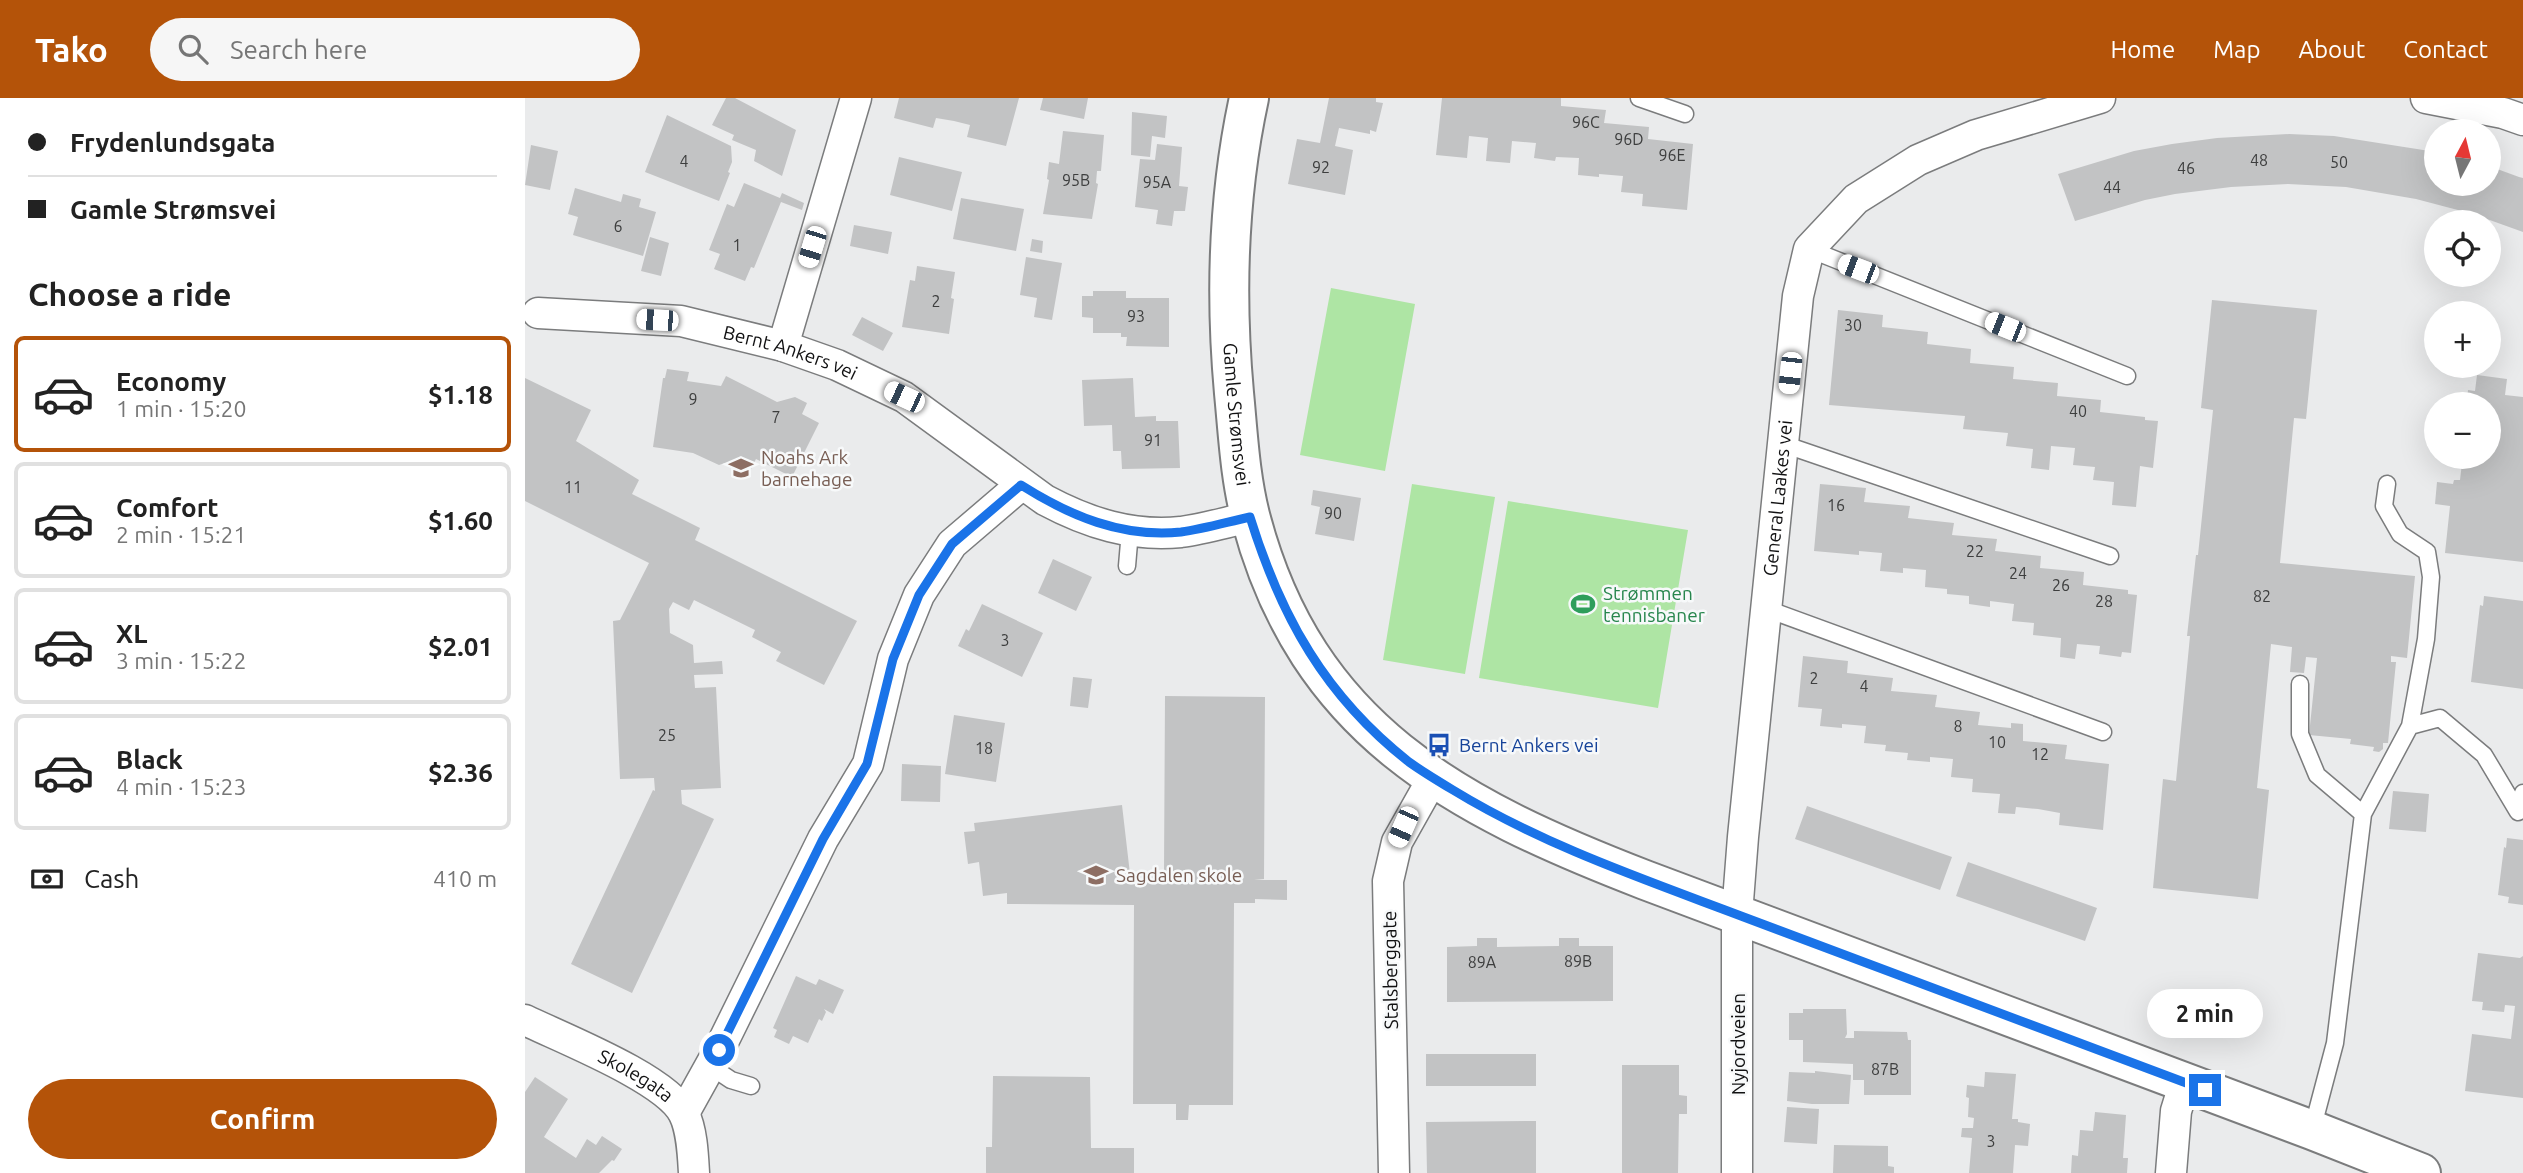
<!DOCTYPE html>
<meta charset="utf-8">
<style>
:root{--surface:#fff;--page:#f6f6f6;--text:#222;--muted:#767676;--line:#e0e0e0;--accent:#b45309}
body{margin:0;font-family:Ubuntu,sans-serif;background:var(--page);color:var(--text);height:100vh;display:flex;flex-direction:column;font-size:26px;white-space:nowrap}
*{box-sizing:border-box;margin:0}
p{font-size:23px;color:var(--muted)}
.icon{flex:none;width:38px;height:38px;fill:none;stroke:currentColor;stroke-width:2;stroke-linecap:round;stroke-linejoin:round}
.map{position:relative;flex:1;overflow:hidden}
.panel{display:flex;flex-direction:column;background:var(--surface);width:525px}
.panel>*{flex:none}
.top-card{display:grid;align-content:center;height:154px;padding:0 28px;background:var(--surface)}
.needle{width:46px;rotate:7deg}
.tools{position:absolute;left:1899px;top:21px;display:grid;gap:14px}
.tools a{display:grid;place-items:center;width:77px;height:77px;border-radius:50%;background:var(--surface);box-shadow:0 7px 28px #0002;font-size:35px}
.end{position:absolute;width:32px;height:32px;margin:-16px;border:9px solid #1a73e8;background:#fff;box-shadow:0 0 0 4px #fff}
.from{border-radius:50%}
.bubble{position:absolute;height:49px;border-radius:24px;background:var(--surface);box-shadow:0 7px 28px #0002;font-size:23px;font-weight:700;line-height:49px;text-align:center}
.car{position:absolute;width:21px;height:42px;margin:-21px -10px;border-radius:9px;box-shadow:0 0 5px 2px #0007;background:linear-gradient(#fff 24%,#345 0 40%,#fff 0 76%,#345 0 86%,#fff 0)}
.top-card b{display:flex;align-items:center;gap:24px;height:66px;font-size:26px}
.top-card b+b{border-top:2px solid var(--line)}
.top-card i{width:18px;height:18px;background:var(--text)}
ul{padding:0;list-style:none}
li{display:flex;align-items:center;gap:21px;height:116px;margin:0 14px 10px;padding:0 14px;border:4px solid var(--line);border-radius:10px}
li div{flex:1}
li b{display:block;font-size:26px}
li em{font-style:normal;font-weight:700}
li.selected{border-color:var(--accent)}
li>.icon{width:63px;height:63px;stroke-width:1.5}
h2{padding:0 28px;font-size:32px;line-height:84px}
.pay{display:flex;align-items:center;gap:18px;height:77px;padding:0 28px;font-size:26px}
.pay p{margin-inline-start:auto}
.primary-button{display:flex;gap:14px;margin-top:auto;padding:14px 28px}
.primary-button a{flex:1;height:80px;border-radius:42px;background:var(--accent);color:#fff;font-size:28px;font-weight:700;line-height:80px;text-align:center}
header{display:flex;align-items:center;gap:42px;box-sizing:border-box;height:98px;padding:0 35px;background:var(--accent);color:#fff}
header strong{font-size:33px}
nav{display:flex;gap:38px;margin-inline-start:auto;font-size:24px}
.search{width:490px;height:63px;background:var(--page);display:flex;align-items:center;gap:18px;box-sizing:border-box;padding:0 24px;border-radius:38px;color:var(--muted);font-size:26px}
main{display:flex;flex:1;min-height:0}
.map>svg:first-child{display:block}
.green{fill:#aee5a4}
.building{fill:#c2c3c4}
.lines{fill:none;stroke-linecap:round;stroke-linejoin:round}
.service-casing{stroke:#7b7c7d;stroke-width:19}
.minor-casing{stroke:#7b7c7d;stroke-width:33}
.tertiary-casing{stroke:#7b7c7d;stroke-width:42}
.service{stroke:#fff;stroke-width:16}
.minor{stroke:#fff;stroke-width:30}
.tertiary{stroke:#fff;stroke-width:38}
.route{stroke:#1a73e8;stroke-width:9}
.labels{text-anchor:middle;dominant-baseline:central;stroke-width:5;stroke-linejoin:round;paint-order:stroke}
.number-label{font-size:16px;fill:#3d3e3e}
.street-label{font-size:19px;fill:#111112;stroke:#f7f9fa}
.education-label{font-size:19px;fill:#785e54;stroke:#f7f9fa;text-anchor:start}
.leisure-label{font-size:19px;fill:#27864d;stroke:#f7f9fa;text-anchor:start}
.transit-label{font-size:19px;fill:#164399;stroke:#f7f9fa;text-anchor:start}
</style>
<header>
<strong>Tako</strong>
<div class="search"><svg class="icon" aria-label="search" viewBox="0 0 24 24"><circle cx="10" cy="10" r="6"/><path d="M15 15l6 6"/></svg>Search here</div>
<nav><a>Home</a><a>Map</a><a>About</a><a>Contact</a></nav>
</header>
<main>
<section class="panel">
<div class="top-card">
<b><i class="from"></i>Frydenlundsgata</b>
<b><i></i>Gamle Strømsvei</b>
</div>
<h2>Choose a ride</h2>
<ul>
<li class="selected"><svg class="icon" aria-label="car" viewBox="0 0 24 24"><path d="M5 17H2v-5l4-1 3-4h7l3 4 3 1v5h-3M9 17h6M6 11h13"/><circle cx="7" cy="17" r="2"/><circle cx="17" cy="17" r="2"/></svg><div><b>Economy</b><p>1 min · 15:20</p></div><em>$1.18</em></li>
<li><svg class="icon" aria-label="car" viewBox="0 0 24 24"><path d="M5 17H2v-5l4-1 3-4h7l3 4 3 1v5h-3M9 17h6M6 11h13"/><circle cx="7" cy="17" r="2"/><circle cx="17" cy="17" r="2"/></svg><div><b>Comfort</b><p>2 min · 15:21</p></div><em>$1.60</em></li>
<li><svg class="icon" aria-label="car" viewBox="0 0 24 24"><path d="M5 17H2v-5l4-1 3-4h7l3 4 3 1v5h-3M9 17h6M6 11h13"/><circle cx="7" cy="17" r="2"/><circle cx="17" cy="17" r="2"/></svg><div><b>XL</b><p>3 min · 15:22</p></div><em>$2.01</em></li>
<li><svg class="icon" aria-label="car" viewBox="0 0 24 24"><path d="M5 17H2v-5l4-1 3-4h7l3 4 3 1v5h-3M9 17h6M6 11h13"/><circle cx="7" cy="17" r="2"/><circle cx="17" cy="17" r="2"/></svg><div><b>Black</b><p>4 min · 15:23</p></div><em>$2.36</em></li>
</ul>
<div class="pay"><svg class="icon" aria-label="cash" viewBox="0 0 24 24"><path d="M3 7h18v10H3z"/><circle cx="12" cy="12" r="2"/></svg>Cash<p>410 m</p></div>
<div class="primary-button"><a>Confirm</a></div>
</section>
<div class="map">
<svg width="1998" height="1075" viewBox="0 0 1998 1075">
<rect width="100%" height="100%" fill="#eaebec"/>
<path class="green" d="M806 190 890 206 860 373 775 357Z
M887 386 970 399 940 576 858 562Z
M983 403 1163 432 1133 610 954 580Z"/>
<path class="building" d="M201 0H210L271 32 257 78 229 63 231 52 207 42 209 37 187 27Z
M374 0H494L481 48 442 39 445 27 429 23 411 20 408 30 369 20Z
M518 0H563L559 21 515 12Z
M804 0H851V4L858 5 851 34 845 32V36L814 30 810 48 828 52 820 97 763 86 772 41 795 45Z
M917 0H1036V8L1081 12 1079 25 1124 29 1123 41 1168 46 1162 112 1117 108 1118 96 1096 94 1098 78 1074 76V79L1053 77 1054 60 1031 59 1030 63 1009 60 1011 45 987 43 985 65 961 63 963 40 944 38 942 60 911 57Z
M607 14 642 18 640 40 627 38 625 59 606 57Z
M142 17 206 48 207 64 203 74 205 75 194 103 120 74Z
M538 33 579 37 576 73H572L571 85 573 86 567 121 518 116 524 82 522 81 524 64 534 66Z
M1764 36 1809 38 1911 54V86H1964V68L1994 79 1998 80V134L1948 116 1891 101 1821 89 1763 86 1706 89 1650 96 1620 102 1550 123 1533 76 1609 53 1647 46 1692 40Z
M632 46 657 49 654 88 663 89 660 113H649L647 128 631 126 633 112 610 109 615 61 630 62Z
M6 47 33 53 25 92 0 87Z
M374 59 437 74 427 113 365 97Z
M219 85 255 100 257 95 279 105 277 112 256 104 229 170 226 169 220 183 189 171 195 156 184 152 202 106 209 109Z
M50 90 96 104 98 96 116 101 114 109 131 114 118 158 48 137 53 119 43 116Z
M436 100 499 111 491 153 428 141Z
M329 127 367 134 363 156 325 148Z
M125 139 144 145 136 178 116 173Z
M507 141 518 143 517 155 505 153Z
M501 159 537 165 527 222 509 219 512 200 495 197Z
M392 168 430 174 426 200 429 201 424 236 377 229 385 182 390 183Z
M568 193H601V200H644V249L601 248 602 239H596V235H568V220L557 219V198H568Z
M1687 202 1792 212 1781 321 1769 320 1755 465 1890 478 1882 560 1866 558V564H1871L1863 645H1858V651L1854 654 1848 653 1849 649 1825 646 1826 641 1784 637 1792 560 1781 559 1779 575 1765 574 1767 549 1746 546 1732 690 1744 692 1733 801 1628 790 1638 681 1651 683 1665 538H1662L1671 457H1673L1688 312 1676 310Z
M1313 212 1358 217 1357 229 1403 234 1402 246 1446 251 1445 265 1489 269 1488 281 1533 285 1532 298 1576 302 1575 314 1620 319V322L1633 323 1628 370 1615 368 1611 409 1587 407 1589 384 1568 382 1570 369 1548 367 1550 350 1526 348 1524 372 1506 370 1508 351 1481 348 1483 335 1438 331 1440 318 1304 307Z
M337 219 368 235 358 253 327 237Z
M142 271 164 274 162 283 196 288 201 278 252 304 270 299 282 305 277 316 294 325 267 379 231 361 223 377 200 365 194 367 168 355 128 349 138 280H140Z
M1952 277 1982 281 1980 297 1998 299V464L1920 455 1925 408 1910 406 1912 384 1928 386 1929 382H1935L1937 365H1934L1935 359H1964V306H1937L1938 301 1942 302 1943 292 1950 293Z
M0 280 66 312 51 343 114 382 107 396 175 430 170 442 332 523 299 587 251 563 256 554 227 539 230 532 169 502 164 512 148 504 144 511 145 535 168 547 169 565 197 563 198 576 169 577 170 590 191 589 196 690 156 692 157 706 189 721 107 895 46 866 128 692 130 693 129 680 95 681 88 523 95 522 124 465 0 403Z
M608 280 610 319 631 318V323H653L655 370 597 371 596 353H588L587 327 559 328 557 282Z
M1295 386 1341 390 1339 404 1385 408 1383 420 1429 425 1427 437 1472 441 1470 453 1516 458 1515 470 1559 474 1558 487 1603 492V496L1612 497 1606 555 1597 554 1596 559 1574 556 1575 548 1552 546 1550 561 1535 559 1536 540 1508 537 1509 525 1487 523 1489 506 1465 503V509L1444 506V498L1422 496V491L1400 489 1401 472 1378 470V475L1355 473 1357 455 1334 453V457L1289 453Z
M788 392 836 400 829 443 790 436 795 409 786 407Z
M528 461 567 479 551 513 513 495Z
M1959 498 1998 503V591L1946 584 1955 507 1958 508Z
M457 506 518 535 497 579 433 548 441 531 444 533Z
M1278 558 1323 563 1322 575 1368 580 1366 593 1412 597 1410 609 1455 614 1453 627 1486 630V625L1498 626V643L1542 647 1540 661 1584 666 1578 732 1534 727 1535 715 1513 711 1491 709 1490 716 1473 715 1475 696 1447 694 1448 681 1426 679 1428 661 1405 659V664L1382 662 1383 655 1360 653 1361 647 1339 645 1341 628 1317 626V630L1295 628 1297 611 1273 609Z
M548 579 567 581 563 610 545 608Z
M640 598 740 599 739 781 729 782H762V802L730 801V805H709L708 1007H664L663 1022H651V1006H608L609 807 482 806V795L458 798 454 764 443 766 439 734 450 733 449 725 597 707 605 776 639 773Z
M429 617 480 625 471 684 420 676Z
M377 666 416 668 415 704 376 703Z
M1868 693 1904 696 1901 734 1864 731Z
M1282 708 1427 759 1415 792 1270 741Z
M1982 740 1998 742V807L1983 805 1984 799 1973 797 1979 749 1981 750Z
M1443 764 1572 810 1560 843 1431 798Z
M952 840H972V849L1034 848V840H1054V848H1088V903L922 904V849L952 848Z
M1953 855 1995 860 1998 858V1000L1940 993 1947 936 1986 941 1990 908 1980 907 1979 914 1957 912 1958 904 1947 903Z
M271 878 291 887 294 881 319 892 308 916 299 911 301 914 297 923 294 921 283 945 268 938 264 946 249 939 252 932 248 930Z
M1278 911H1321L1322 936 1320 940H1329V933L1382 934 1383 942H1386V997H1339V982H1328V966L1278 964V942H1264V915H1278Z
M901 956H1011V988H901Z
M1097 967H1154V997L1162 998V1016H1154L1153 1075H1097Z
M1290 973 1326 977 1324 1006H1287L1262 1003 1264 974 1290 975Z
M1460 974 1491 976 1487 1021H1493V1024L1505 1026 1503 1048 1490 1047 1488 1075H1444L1447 1040 1436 1039 1437 1030H1448L1449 1020 1443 1019 1444 1000 1441 999 1442 987 1459 989Z
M468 978 565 979 566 1050H609V1075H461V1049H467Z
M10 979 43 1001 19 1039 51 1060 62 1041 71 1047 77 1038 97 1051 89 1063 87 1062 74 1075H0V994Z
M1262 1009 1294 1011 1292 1046 1259 1044Z
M1570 1014 1601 1017 1598 1060H1603L1602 1075H1546L1547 1057 1553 1058 1555 1032 1568 1033Z
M1011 1023V1075H902L901 1024Z
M1309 1047 1363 1048V1068L1369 1069V1075H1308Z"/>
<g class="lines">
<g class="service-casing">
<path id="service" d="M1114 0 1160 16
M1284 151 1602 278
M1258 346 1585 458
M602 468 605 433
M1242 511 1578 634
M1775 586V636L1792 677 1838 716
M1885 628 1915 620 1959 657 1993 714 1998 695
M185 968 206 982 226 988
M1787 1032 1810 945 1838 716 1885 628 1901 541 1906 479 1902 454 1875 436 1859 408 1862 386"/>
</g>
<g class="minor-casing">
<g id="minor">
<path d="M1901 0 1978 15 1998 22"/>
<path id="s1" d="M13 215 156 223 258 248 312 267 379 299 520 402C563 425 607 439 656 434 679 431 702 424 725 419"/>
<path d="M258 248 331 0"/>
<path id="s2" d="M0 922C37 940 142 981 159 1016 167 1032 168 1057 169 1075"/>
<path d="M159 1015 194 952 298 741 343 666 368 561 394 497 427 446 496 387"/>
<path d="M869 1075 863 783 872 744 908 680"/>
<path id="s3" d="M1212 1075V816L1218 739 1273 198 1284 151 1331 101 1393 62 1451 37 1575 0"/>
<path d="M1646 1075 1651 1013 1660 984"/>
</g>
</g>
<g class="tertiary-casing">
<g id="tertiary">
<path id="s4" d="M724 0C703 97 700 196 709 295 713 336 715 380 726 421 782 632 931 709 1120 782L1787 1032 1896 1075"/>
</g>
</g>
<use href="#service" class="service"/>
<use href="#minor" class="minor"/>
<use href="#tertiary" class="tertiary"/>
</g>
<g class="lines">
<path class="route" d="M194 952 298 741 342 666 368 561 394 497 427 446 496 387C545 418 597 440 656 434 679 431 702 424 725 419 756 519 800 598 884 664 898 674 913 683 928 692 1018 747 1118 781 1216 818 1371 876 1526 933 1680 992"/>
</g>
<defs>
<g id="school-bare" transform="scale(1.89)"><path d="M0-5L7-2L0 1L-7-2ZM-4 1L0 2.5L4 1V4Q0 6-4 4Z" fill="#8d6e63" stroke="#f7f9fa" stroke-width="2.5" paint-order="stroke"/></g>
<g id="stadium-bare" transform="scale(1.89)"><path d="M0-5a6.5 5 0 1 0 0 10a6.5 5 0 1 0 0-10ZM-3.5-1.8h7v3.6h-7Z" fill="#2e9e5b" stroke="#f7f9fa" stroke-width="2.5" paint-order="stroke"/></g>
<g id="bus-bare" transform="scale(1.89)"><path d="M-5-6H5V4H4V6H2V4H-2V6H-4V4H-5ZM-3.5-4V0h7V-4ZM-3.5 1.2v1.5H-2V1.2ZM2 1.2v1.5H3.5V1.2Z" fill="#1a4fb4" stroke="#f7f9fa" stroke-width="2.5" paint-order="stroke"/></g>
</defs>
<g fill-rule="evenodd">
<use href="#school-bare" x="216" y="370"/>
<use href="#stadium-bare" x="1058" y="506"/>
<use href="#bus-bare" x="914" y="647"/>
<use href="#school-bare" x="571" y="777"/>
</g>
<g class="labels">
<g class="number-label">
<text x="1061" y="24">96C</text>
<text x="1104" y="41">96D</text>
<text x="1147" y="57">96E</text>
<text x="1734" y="62">48</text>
<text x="159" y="63">4</text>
<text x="1814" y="64">50</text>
<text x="796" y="69">92</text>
<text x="1661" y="70">46</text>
<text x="551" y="82">95B</text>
<text x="632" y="84">95A</text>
<text x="1587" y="89">44</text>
<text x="93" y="128">6</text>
<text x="212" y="147">1</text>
<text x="411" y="203">2</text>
<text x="611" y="218">93</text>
<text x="1328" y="227">30</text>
<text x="168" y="301">9</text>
<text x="1553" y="313">40</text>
<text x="251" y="319">7</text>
<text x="628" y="342">91</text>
<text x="48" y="389">11</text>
<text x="1311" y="407">16</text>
<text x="808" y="415">90</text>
<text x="1450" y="453">22</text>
<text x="1493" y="475">24</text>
<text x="1536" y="487">26</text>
<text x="1737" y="498">82</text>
<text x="1579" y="503">28</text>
<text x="480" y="542">3</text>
<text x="1289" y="580">2</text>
<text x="1339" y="588">4</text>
<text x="1433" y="628">8</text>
<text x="142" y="637">25</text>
<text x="1472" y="644">10</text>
<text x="459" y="650">18</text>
<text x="1515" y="656">12</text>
<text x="1053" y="863">89B</text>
<text x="957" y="864">89A</text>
<text x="1360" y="971">87B</text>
<text x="1466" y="1043">3</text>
</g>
<g class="street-label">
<text stroke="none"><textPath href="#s1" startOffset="257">Bernt Ankers vei</textPath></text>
<text stroke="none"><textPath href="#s4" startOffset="318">Gamle Strømsvei</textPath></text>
<text stroke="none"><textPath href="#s3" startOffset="677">General Laakes vei</textPath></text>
<text transform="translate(865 872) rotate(-91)">Stalsberggate</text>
<text transform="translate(1213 946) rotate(-90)">Nyjordveien</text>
<text stroke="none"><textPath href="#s2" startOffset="124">Skolegata</textPath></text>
</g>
<g class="education-label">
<text x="236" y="359">Noahs Ark<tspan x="236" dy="22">barnehage</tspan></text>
<text x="591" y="777">Sagdalen skole</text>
</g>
<g class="leisure-label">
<text x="1078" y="495">Strømmen<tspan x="1078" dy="22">tennisbaner</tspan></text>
</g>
<g class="transit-label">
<text x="934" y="647">Bernt Ankers vei</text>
</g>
</g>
</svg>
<div class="tools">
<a><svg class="needle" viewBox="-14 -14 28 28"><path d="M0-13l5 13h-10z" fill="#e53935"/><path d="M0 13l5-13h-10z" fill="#767676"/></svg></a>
<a><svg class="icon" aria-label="locate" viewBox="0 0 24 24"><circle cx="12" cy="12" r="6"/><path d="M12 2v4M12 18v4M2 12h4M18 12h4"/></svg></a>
<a>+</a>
<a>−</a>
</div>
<i class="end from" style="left:194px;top:952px"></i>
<i class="end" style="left:1680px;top:992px"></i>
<div class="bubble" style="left:1622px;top:891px;width:116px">2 min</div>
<i class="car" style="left:287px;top:149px;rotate:197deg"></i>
<i class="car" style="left:1333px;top:171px;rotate:291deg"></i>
<i class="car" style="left:132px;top:222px;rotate:273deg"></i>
<i class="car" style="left:1480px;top:229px;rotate:292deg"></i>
<i class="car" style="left:1265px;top:275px;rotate:186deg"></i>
<i class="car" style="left:379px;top:299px;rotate:295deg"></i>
<i class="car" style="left:878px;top:729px;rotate:204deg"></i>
</div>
</main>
